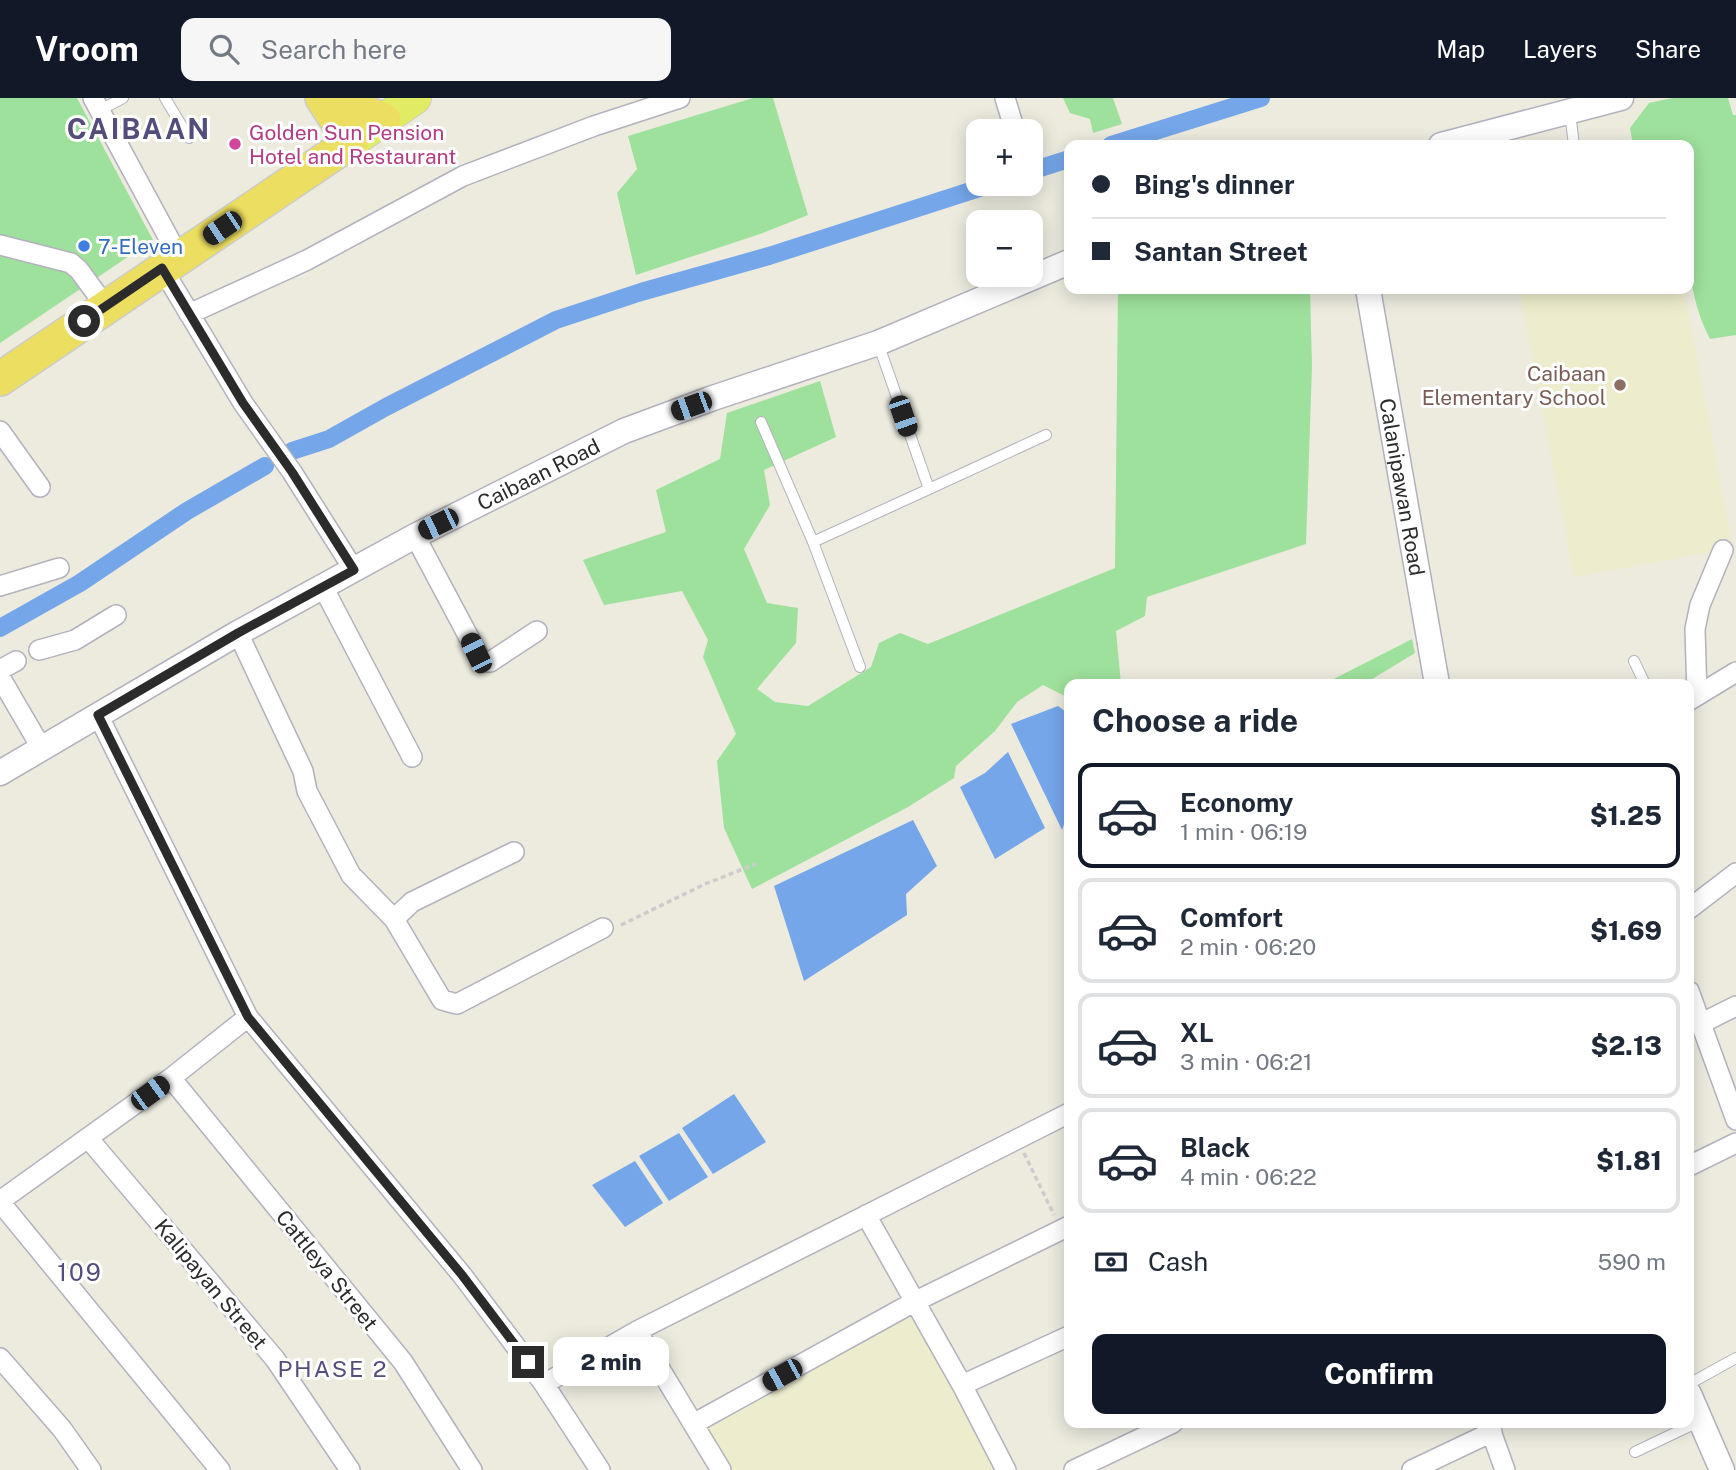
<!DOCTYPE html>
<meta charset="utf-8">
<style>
:root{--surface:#fff;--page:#f6f6f7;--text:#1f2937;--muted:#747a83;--line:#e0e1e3;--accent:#111827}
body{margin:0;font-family:"Public Sans",sans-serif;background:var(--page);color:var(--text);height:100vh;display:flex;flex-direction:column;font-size:26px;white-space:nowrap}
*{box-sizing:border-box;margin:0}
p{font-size:23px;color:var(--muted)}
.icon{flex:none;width:38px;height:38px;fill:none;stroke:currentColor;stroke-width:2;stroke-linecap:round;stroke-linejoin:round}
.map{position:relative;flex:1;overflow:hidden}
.panel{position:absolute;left:1064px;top:581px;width:630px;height:749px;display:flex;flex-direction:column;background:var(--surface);border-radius:14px;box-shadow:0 4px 18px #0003}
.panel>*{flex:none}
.banner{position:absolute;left:1064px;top:42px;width:630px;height:154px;border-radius:14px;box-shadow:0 4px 18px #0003;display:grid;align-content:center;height:154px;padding:0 28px;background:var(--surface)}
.fabs{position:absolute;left:966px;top:21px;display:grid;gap:14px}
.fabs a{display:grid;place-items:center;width:77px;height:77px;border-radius:14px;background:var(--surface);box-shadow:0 4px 18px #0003;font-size:35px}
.end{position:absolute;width:32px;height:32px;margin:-16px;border:9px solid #2b2b2b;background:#fff;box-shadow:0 0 0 4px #fff}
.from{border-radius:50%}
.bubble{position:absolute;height:49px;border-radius:14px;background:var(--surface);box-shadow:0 4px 18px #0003;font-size:23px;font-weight:800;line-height:49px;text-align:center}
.car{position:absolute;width:21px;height:42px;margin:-21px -10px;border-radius:9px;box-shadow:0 0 5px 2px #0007;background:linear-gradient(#222 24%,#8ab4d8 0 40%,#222 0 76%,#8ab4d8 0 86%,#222 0)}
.banner b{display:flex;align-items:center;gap:24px;height:66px;font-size:26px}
.banner b+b{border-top:2px solid var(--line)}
.banner i{width:18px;height:18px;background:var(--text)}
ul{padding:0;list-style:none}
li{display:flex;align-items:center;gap:21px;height:105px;margin:0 14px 10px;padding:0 14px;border:4px solid var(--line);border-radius:14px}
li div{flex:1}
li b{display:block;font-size:26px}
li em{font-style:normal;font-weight:800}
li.current{border-color:var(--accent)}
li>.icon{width:63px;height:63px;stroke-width:1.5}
h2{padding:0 28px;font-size:32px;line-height:84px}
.pay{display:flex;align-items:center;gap:18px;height:77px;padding:0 28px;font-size:26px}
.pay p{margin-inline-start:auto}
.cta{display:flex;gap:14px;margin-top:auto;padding:14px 28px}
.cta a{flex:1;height:80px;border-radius:14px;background:var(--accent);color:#fff;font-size:28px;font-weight:800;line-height:80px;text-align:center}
header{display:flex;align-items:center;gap:42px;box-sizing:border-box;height:98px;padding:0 35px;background:var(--accent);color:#fff}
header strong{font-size:33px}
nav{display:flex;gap:38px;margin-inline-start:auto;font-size:24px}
.search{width:490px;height:63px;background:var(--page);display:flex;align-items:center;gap:18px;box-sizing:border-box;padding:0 24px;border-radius:14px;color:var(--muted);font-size:26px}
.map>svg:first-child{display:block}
.education{fill:#ededce}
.green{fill:#9ee19c}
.water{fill:#75a6ea}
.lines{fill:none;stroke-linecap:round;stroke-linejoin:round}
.canal{stroke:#75a6ea;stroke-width:18}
.service-casing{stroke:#b3b1be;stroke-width:12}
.minor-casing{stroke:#b3b1be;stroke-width:22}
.tertiary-casing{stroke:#b3b1be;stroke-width:27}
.primary-casing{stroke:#ccc;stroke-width:34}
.trunk-casing{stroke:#ccc;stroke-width:36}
.path{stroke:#ccc;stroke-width:3.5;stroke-dasharray:5 3.5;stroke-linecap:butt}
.service{stroke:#fff;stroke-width:10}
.minor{stroke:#fff;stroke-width:19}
.tertiary{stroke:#fff;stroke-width:24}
.primary{stroke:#e1ec64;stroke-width:32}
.trunk{stroke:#ecde60;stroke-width:33}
.route{stroke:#2b2b2b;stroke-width:9}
.hotel-dot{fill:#d1479c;stroke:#fff;stroke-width:2.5}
.shop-dot{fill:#3f7fe0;stroke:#fff;stroke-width:2.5}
.education-dot{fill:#8d6e63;stroke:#fff;stroke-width:2.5}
.labels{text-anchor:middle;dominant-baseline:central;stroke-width:6;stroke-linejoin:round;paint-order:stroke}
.hotel-label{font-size:21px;fill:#b23c85;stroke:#fff;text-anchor:start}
.shop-label{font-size:21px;fill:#366cbe;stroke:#fff;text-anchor:start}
.education-label{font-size:21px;fill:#785e54;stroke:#fff;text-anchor:end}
.street-label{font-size:21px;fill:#2b2b2b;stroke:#fff}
.neighbourhood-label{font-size:23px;letter-spacing:2px;fill:#534d7b;stroke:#fff}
.quarter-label{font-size:24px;letter-spacing:2px;fill:#534d7b;stroke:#fff}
.district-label{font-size:28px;font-weight:bold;letter-spacing:2px;fill:#534d7b;stroke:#fff}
</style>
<header>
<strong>Vroom</strong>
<div class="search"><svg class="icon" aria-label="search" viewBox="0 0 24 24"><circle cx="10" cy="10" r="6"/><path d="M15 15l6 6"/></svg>Search here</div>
<nav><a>Map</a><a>Layers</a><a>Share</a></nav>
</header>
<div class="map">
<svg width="1736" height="1372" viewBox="0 0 1736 1372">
<rect width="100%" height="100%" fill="#ecebde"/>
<path class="education" d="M1519 191H1684L1733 450 1574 479Z
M915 1215 997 1372H731L706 1327Z"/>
<path class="green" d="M0 0H77L153 142 0 245Z
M753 0H773L808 117 760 136 636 177 617 95 637 71 628 38Z
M1063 0H1113L1122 26 1093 35 1090 21 1070 15Z
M1672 0H1728L1733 17H1736V237L1710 241C1679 183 1689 110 1689 47H1633L1630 30 1649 5Z
M1118 191H1310L1312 269 1306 446 1147 499 1145 518 1116 533 1121 586H1069V600L1043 587 1017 604 995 633 956 668 954 680 908 709 752 791 724 730 717 663 736 636 703 559 708 542 682 493 604 507 583 462 666 434 656 392 720 361 727 315 820 283 836 339 764 372 770 407 744 451 767 505 798 510 796 545 757 591 775 604 808 608 871 569 879 545 900 535 928 546 1115 470Z
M1412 541 1415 555 1364 586H1324Z"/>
<path class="water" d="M1058 608 1069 616V713L1062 732 1011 626Z
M1008 654 1045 730 995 761 960 689 985 675Z
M913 722 937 768 906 796 907 817 804 883 774 788Z
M734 996 766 1044 713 1076 682 1030Z
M679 1035 708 1079 669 1103 639 1058Z
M635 1063 663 1105 625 1129 592 1087Z"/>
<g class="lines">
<path class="canal" d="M1111 47 1261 0
M1031 73 1069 61
M292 353 329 341 386 309 556 222 641 194 769 158 992 86
M0 530 80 485 187 413 265 368"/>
<g class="service-casing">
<path id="service" d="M165 0 189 40
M100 12 123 0
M1570 15 1574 47
M761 324 813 444
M929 391 1046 337
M1634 563 1645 586
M860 569 813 444 929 391 878 245
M1689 1286 1736 1260
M1635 1354 1700 1323"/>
</g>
<g class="minor-casing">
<path id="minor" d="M93 0 179 159
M1005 0 1015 33
M0 147 71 165 79 172 106 209
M162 170 243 305 292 374 354 472
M189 216 307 162 463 78 594 28 680 0
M0 333 40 389
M415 438 482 564H490L537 533
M0 488 59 470
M323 489 412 659
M238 535 303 673 307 693 351 777 394 821 442 902 457 906 603 830
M39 552 75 542 116 517
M0 572 16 563
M0 579 42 651
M1697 597 1695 531 1700 507 1723 452
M1690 602 1736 574
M98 617 248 919 462 1177 544 1286 600 1372
M1689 811 1736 775
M394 821 412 804 514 754
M1689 893 1736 1022
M1700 926 1736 908
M171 980 403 1264 472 1372
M88 1040 275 1261 350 1372
M1689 1068 1736 1045
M0 1103 171 980 248 919
M0 1104 220 1372
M866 1117 962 1287 1006 1372
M637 1233 721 1372
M0 1260 62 1331 91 1372
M544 1286 637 1233 1069 1015
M962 1287 1069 1238
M1488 1325 1505 1372
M693 1326 914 1204 1069 1128
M1074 1372 1173 1325
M1412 1372 1492 1334"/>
</g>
<g class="tertiary-casing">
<g id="tertiary">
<path d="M1441 47 1621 0"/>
<path id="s1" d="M1368 191 1437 586"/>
<path id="s2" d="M0 675 238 535 415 438 624 333 713 300 878 245 1069 164"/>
<path d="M1689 1296 1722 1372"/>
</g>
</g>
<g class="primary-casing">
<path id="primary" d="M351 44 415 0"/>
</g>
<g class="trunk-casing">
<path id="trunk" d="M329 0 384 22
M0 281 351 44 322 0"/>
</g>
<path class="path" d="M621 827 705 786 756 766
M1024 1055 1054 1117"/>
<use href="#service" class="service"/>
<use href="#minor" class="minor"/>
<use href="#tertiary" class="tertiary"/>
<use href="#primary" class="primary"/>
<use href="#trunk" class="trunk"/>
</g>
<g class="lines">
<path class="route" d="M84 223 162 170 243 305 292 374 354 472 238 535 98 617 248 919 462 1177 528 1264"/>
</g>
<circle class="hotel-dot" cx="235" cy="46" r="7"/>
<circle class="shop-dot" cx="84" cy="148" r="7"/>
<circle class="education-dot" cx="1620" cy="287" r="7"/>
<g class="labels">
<g class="hotel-label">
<text x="249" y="34">Golden Sun Pension<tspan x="249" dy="24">Hotel and Restaurant</tspan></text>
</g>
<g class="shop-label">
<text x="98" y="148">7-Eleven</text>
</g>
<g class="education-label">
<text x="1606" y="275">Caibaan<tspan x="1606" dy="24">Elementary School</tspan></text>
</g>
<g class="street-label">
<text stroke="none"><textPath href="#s2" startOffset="616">Caibaan Road</textPath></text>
<text stroke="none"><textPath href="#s1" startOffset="201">Calanipawan Road</textPath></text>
<text transform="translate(327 1172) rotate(51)">Cattleya Street</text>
<text transform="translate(211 1186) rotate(50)">Kalipayan Street</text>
</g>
<g class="neighbourhood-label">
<text x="333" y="1270">PHASE 2</text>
</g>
<g class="quarter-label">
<text x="80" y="1174">109</text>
</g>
<g class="district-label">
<text x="139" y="30">CAIBAAN</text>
</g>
</g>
</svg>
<div class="fabs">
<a>+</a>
<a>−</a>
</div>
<i class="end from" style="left:84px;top:223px"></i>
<i class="end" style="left:528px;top:1264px"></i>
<div class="bubble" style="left:553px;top:1239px;width:116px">2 min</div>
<i class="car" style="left:222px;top:130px;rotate:236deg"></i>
<i class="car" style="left:691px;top:308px;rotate:250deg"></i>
<i class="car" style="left:903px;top:318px;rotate:161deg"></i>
<i class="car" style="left:438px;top:426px;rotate:244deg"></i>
<i class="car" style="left:476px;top:555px;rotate:334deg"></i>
<i class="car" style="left:150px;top:995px;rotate:54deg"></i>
<i class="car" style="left:782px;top:1277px;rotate:241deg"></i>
<div class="banner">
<b><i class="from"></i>Bing's dinner</b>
<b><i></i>Santan Street</b>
</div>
<section class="panel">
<h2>Choose a ride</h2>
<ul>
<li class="current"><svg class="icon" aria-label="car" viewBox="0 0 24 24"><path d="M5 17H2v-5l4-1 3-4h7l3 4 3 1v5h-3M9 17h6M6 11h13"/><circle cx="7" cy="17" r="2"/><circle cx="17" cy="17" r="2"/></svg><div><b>Economy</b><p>1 min · 06:19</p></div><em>$1.25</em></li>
<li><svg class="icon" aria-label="car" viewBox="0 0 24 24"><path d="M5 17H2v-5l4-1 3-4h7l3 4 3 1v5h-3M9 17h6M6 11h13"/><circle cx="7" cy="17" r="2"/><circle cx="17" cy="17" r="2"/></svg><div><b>Comfort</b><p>2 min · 06:20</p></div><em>$1.69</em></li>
<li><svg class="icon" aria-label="car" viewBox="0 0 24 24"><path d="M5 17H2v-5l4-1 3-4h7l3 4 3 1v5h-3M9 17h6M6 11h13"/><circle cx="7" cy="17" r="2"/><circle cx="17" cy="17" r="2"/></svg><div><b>XL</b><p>3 min · 06:21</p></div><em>$2.13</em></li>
<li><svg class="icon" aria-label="car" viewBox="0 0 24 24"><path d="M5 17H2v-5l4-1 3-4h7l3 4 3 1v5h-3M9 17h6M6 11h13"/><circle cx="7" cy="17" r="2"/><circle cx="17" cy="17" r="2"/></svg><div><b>Black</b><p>4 min · 06:22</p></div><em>$1.81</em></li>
</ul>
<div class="pay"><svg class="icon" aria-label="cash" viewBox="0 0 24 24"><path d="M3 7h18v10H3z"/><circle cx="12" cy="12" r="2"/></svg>Cash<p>590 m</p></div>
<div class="cta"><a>Confirm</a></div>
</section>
</div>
